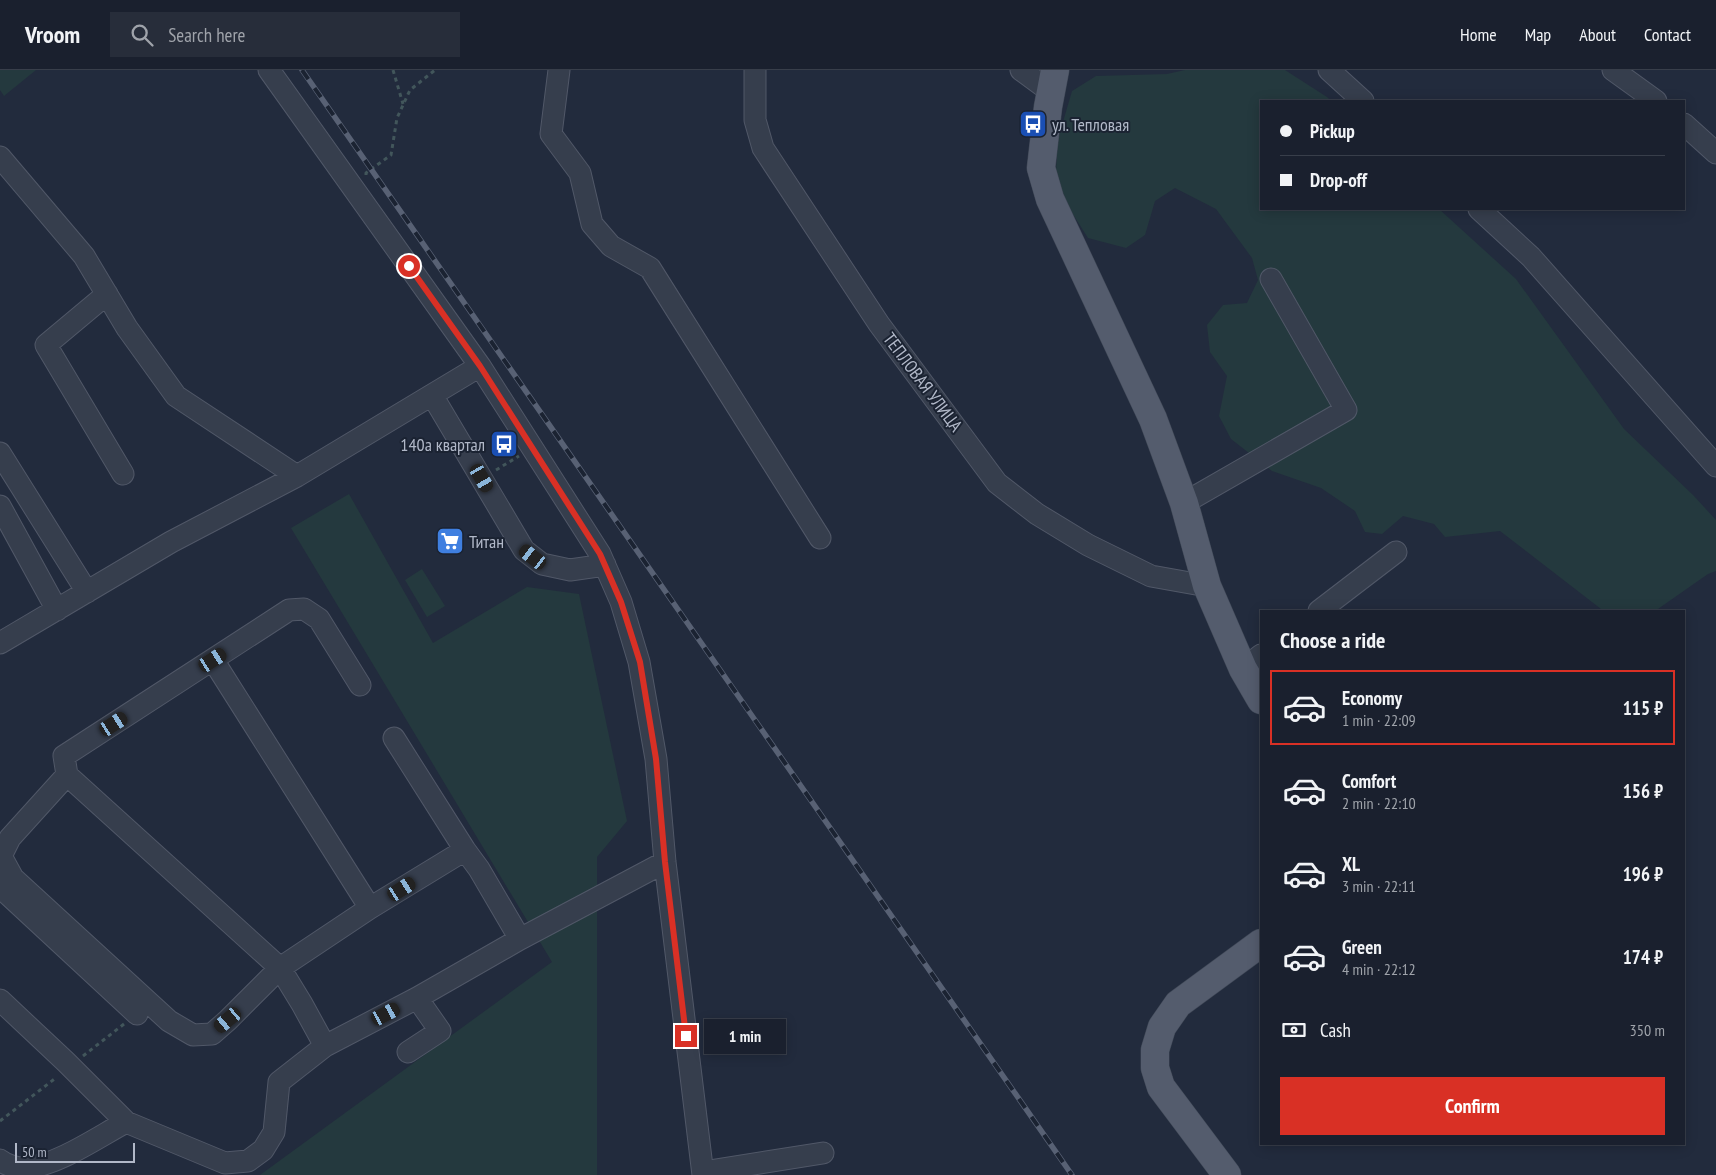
<!DOCTYPE html>
<meta charset="utf-8">
<style>
:root{--surface:#1a202e;--page:#272d3a;--text:#f1f3f6;--muted:#9fa3aa;--line:#383e4a;--accent:#d93025}
body{margin:0;font-family:"PT Sans Narrow",sans-serif;background:var(--page);color:var(--text);height:100vh;display:flex;flex-direction:column;font-size:19px;white-space:nowrap}
*{box-sizing:border-box;margin:0}
p{font-size:16px;color:var(--muted)}
.icon{flex:none;width:28px;height:28px;fill:none;stroke:currentColor;stroke-width:2;stroke-linecap:round;stroke-linejoin:round}
.map{position:relative;flex:1;overflow:hidden}
.side{position:absolute;left:1260px;top:540px;width:425px;height:535px;display:flex;flex-direction:column;background:var(--surface);border-radius:0px;box-shadow:0 2px 12px #0003,0 0 0 1px var(--line)}
.side>*{flex:none}
.banner{position:absolute;left:1260px;top:30px;width:425px;height:110px;border-radius:0px;box-shadow:0 2px 12px #0003,0 0 0 1px var(--line);display:grid;align-content:center;height:110px;padding:0 20px;background:var(--surface)}
.scale{position:absolute;left:15px;bottom:12px;width:120px;box-sizing:border-box;padding-left:5px;border:2px solid #b1b8c8;border-top:0;font-size:14px;line-height:18px;white-space:nowrap;color:#b1b8c8;-webkit-text-stroke:4px #1b2332;paint-order:stroke}
.end{position:absolute;width:22px;height:22px;margin:-11px;border:6px solid #d93025;background:#fff;box-shadow:0 0 0 2px #fff}
.from{border-radius:50%}
.bubble{position:absolute;height:35px;border-radius:0px;background:var(--surface);box-shadow:0 2px 12px #0003,0 0 0 1px var(--line);font-size:16px;font-weight:700;line-height:35px;text-align:center}
.car{position:absolute;width:15px;height:30px;margin:-15px -8px;border-radius:6px;box-shadow:0 0 4px 1px #0007;background:linear-gradient(#222 24%,#8ab4d8 0 40%,#222 0 76%,#8ab4d8 0 86%,#222 0)}
.banner b{display:flex;align-items:center;gap:18px;height:48px;font-size:19px}
.banner b+b{border-top:1px solid var(--line)}
.banner i{width:12px;height:12px;background:var(--text)}
ul{padding:0;list-style:none}
li{display:flex;align-items:center;gap:15px;height:75px;margin:0 10px 8px;padding:0 10px;border:2px solid transparent;border-radius:0px}
li div{flex:1}
li b{display:block;font-size:19px}
li em{font-style:normal;font-weight:700}
li.on{border-color:var(--accent)}
li>.icon{width:45px;height:45px;stroke-width:1.5}
h2{padding:0 20px;font-size:22px;line-height:60px}
.pay{display:flex;align-items:center;gap:12px;height:55px;padding:0 20px;font-size:19px}
.pay p{margin-inline-start:auto}
.primary-button{display:flex;gap:10px;margin-top:auto;padding:10px 20px}
.primary-button a{flex:1;height:58px;border-radius:0px;background:var(--accent);color:#fff;font-size:20px;font-weight:700;line-height:58px;text-align:center}
header{display:flex;align-items:center;gap:30px;box-sizing:border-box;height:70px;padding:0 25px;background:var(--surface);border-bottom:1px solid var(--line)}
header strong{font-size:24px}
nav{display:flex;gap:28px;margin-inline-start:auto;font-size:18px}
.search{width:350px;height:45px;background:var(--page);display:flex;align-items:center;gap:12px;box-sizing:border-box;padding:0 18px;border-radius:0px;color:var(--muted);font-size:19px}
.map>svg:first-child{display:block}
.green{fill:#24393e}
.lines{fill:none;stroke-linecap:round;stroke-linejoin:round}
.minor-casing{stroke:#515868;stroke-width:23}
.major-casing{stroke:#3f4756;stroke-width:29}
.path{stroke:#42565b;stroke-width:3;stroke-dasharray:4 4;stroke-linecap:butt}
.minor{stroke:#363e4d;stroke-width:21}
.major{stroke:#545c6d;stroke-width:28}
.rail-casing{stroke:#586174;stroke-width:5.5}
.rail{stroke:#1b2332;stroke-width:4;stroke-dasharray:11;stroke-linecap:butt}
.route{stroke:#d93025;stroke-width:6}
.labels{text-anchor:middle;dominant-baseline:central;stroke-width:4;stroke-linejoin:round;paint-order:stroke}
.poi-label{font-size:18px;fill:#b1b8c8;stroke:#1b2332;text-anchor:start}
.street-label{font-size:18px;fill:#b1b8c8;stroke:#1b2332}
</style>
<header>
<strong>Vroom</strong>
<div class="search"><svg class="icon" aria-label="search" viewBox="0 0 24 24"><circle cx="10" cy="10" r="6"/><path d="M15 15l6 6"/></svg>Search here</div>
<nav><a>Home</a><a>Map</a><a>About</a><a>Contact</a></nav>
</header>
<div class="map">
<svg width="1716" height="1105" viewBox="0 0 1716 1105">
<rect width="100%" height="100%" fill="#222b3d"/>
<path class="green" d="M0 0H36L4 26 0 20Z
M1185 0H1285L1327 27 1331 31H1261V139H1439L1516 209 1624 359 1693 425 1716 450V501L1708 504 1655 541H1609L1601 539 1500 461 1445 467 1434 454 1403 446 1382 464 1365 462 1355 441 1321 418 1272 401 1231 369 1219 346 1227 306 1210 282 1207 255 1223 235 1247 233 1258 210 1252 188 1216 139 1175 118 1155 131 1145 165 1126 178 1088 168 1055 116 1058 69 1072 21 1096 6 1167 4Z
M349 424 433 573 527 517 579 524 627 751 597 787V1105H260L552 892 291 458Z
M422 499 445 536 427 547 405 510Z"/>
<g class="lines">
<g class="minor-casing">
<path id="minor" d="M269 0 480 296 600 484 621 532 639 592 656 689 665 792 703 1105
M559 0 551 64 580 103 592 154 611 176 650 198 820 468
M755 0V50L763 78 879 254 997 413 1037 444 1088 475 1151 506 1207 516
M1021 0 1051 22
M1329 0 1363 31
M1613 0 1656 31
M1684 54 1716 83
M0 87 84 186 127 258 176 326 297 406
M1479 139 1531 187 1716 396
M107 224 46 275 123 404
M432 325 524 480 542 494 570 500 605 495
M0 383 87 522
M1184 433 1346 340 1271 209
M0 436 57 540
M1319 541 1396 482
M0 573 171 472 297 406 480 296
M213 590 370 838
M1243 599 1261 585
M394 668 465 780 479 799 520 869
M67 705 10 768 1 786 13 808 169 951 193 965 212 964 228 950 280 898 370 838 465 780
M0 817 137 944
M0 930 66 992 126 1052 225 1093 248 1091 263 1080 274 1062 279 1012 325 976 417 928 520 869 665 792
M325 976 302 934 280 898 67 705 64 686 289 540 304 539 319 549 360 615
M408 982 440 961 417 928
M0 1090C6 1095 18 1099 26 1098 58 1095 98 1067 126 1052
M703 1102 823 1083"/>
</g>
<g class="major-casing">
<path id="major" d="M1055 0 1048 37 1041 98 1050 129 1153 349 1184 433 1207 516 1243 599 1261 630
M1227 1105 1161 1017 1155 998V980L1162 957 1178 934 1261 873"/>
</g>
<path class="path" d="M393 0 403 34
M366 105V103L391 85 397 48 410 20 435 0
M496 400 519 386
M83 986 124 954
M0 1051 57 1007"/>
<use href="#minor" class="minor"/>
<use href="#major" class="major"/>
<g class="rail-casing">
<path id="rail" d="M302 0 1072 1105"/>
</g>
<use href="#rail" class="rail"/>
</g>
<g class="lines">
<path class="route" d="M409 196 480 296 600 484 621 532 640 592 656 689 665 792 686 966"/>
</g>
<defs>
<g id="bus-square" transform="scale(1.4375)"><rect x="-9" y="-9" width="18" height="18" rx="4" fill="#1a4fb4" stroke="#1b2332"/><path d="M-5-6H5V4H4V6H2V4H-2V6H-4V4H-5ZM-3.5-4V0h7V-4ZM-3.5 1.2v1.5H-2V1.2ZM2 1.2v1.5H3.5V1.2Z" fill="#fff"/></g>
<g id="supermarket-square" transform="scale(1.4375)"><rect x="-9" y="-9" width="18" height="18" rx="4" fill="#3f7fe0" stroke="#1b2332"/><path d="M-6-5.5h2.5l.6 2H6L4.5 2H-2.5L-4.4-4H-6ZM-1.5 3.2a1.3 1.3 0 1 0 .1 0ZM3 3.2a1.3 1.3 0 1 0 .1 0Z" fill="#fff"/></g>
</defs>
<g fill-rule="evenodd">
<use href="#bus-square" x="1033" y="54"/>
<use href="#bus-square" x="504" y="374"/>
<use href="#supermarket-square" x="450" y="471"/>
</g>
<g class="labels">
<g class="poi-label">
<text x="1052" y="54">ул. Тепловая</text>
<text x="485" y="374" text-anchor="end">140а квартал</text>
<text x="469" y="471">Титан</text>
</g>
<g class="street-label">
<text transform="translate(923 312) rotate(53)">ТЕПЛОВАЯ УЛИЦА</text>
</g>
</g>
</svg>
<div class="scale">50 m</div>
<i class="end from" style="left:409px;top:196px"></i>
<i class="end" style="left:686px;top:966px"></i>
<div class="bubble" style="left:704px;top:949px;width:82px">1 min</div>
<i class="car" style="left:482px;top:408px;rotate:150deg"></i>
<i class="car" style="left:533px;top:487px;rotate:308deg"></i>
<i class="car" style="left:213px;top:590px;rotate:57deg"></i>
<i class="car" style="left:114px;top:654px;rotate:57deg"></i>
<i class="car" style="left:402px;top:819px;rotate:58deg"></i>
<i class="car" style="left:386px;top:944px;rotate:62deg"></i>
<i class="car" style="left:228px;top:950px;rotate:230deg"></i>
<div class="banner">
<b><i class="from"></i>Pickup</b>
<b><i></i>Drop-off</b>
</div>
<section class="side">
<h2>Choose a ride</h2>
<ul>
<li class="on"><svg class="icon" aria-label="car" viewBox="0 0 24 24"><path d="M5 17H2v-5l4-1 3-4h7l3 4 3 1v5h-3M9 17h6M6 11h13"/><circle cx="7" cy="17" r="2"/><circle cx="17" cy="17" r="2"/></svg><div><b>Economy</b><p>1 min · 22:09</p></div><em>115 ₽</em></li>
<li><svg class="icon" aria-label="car" viewBox="0 0 24 24"><path d="M5 17H2v-5l4-1 3-4h7l3 4 3 1v5h-3M9 17h6M6 11h13"/><circle cx="7" cy="17" r="2"/><circle cx="17" cy="17" r="2"/></svg><div><b>Comfort</b><p>2 min · 22:10</p></div><em>156 ₽</em></li>
<li><svg class="icon" aria-label="car" viewBox="0 0 24 24"><path d="M5 17H2v-5l4-1 3-4h7l3 4 3 1v5h-3M9 17h6M6 11h13"/><circle cx="7" cy="17" r="2"/><circle cx="17" cy="17" r="2"/></svg><div><b>XL</b><p>3 min · 22:11</p></div><em>196 ₽</em></li>
<li><svg class="icon" aria-label="car" viewBox="0 0 24 24"><path d="M5 17H2v-5l4-1 3-4h7l3 4 3 1v5h-3M9 17h6M6 11h13"/><circle cx="7" cy="17" r="2"/><circle cx="17" cy="17" r="2"/></svg><div><b>Green</b><p>4 min · 22:12</p></div><em>174 ₽</em></li>
</ul>
<div class="pay"><svg class="icon" aria-label="cash" viewBox="0 0 24 24"><path d="M3 7h18v10H3z"/><circle cx="12" cy="12" r="2"/></svg>Cash<p>350 m</p></div>
<div class="primary-button"><a>Confirm</a></div>
</section>
</div>
